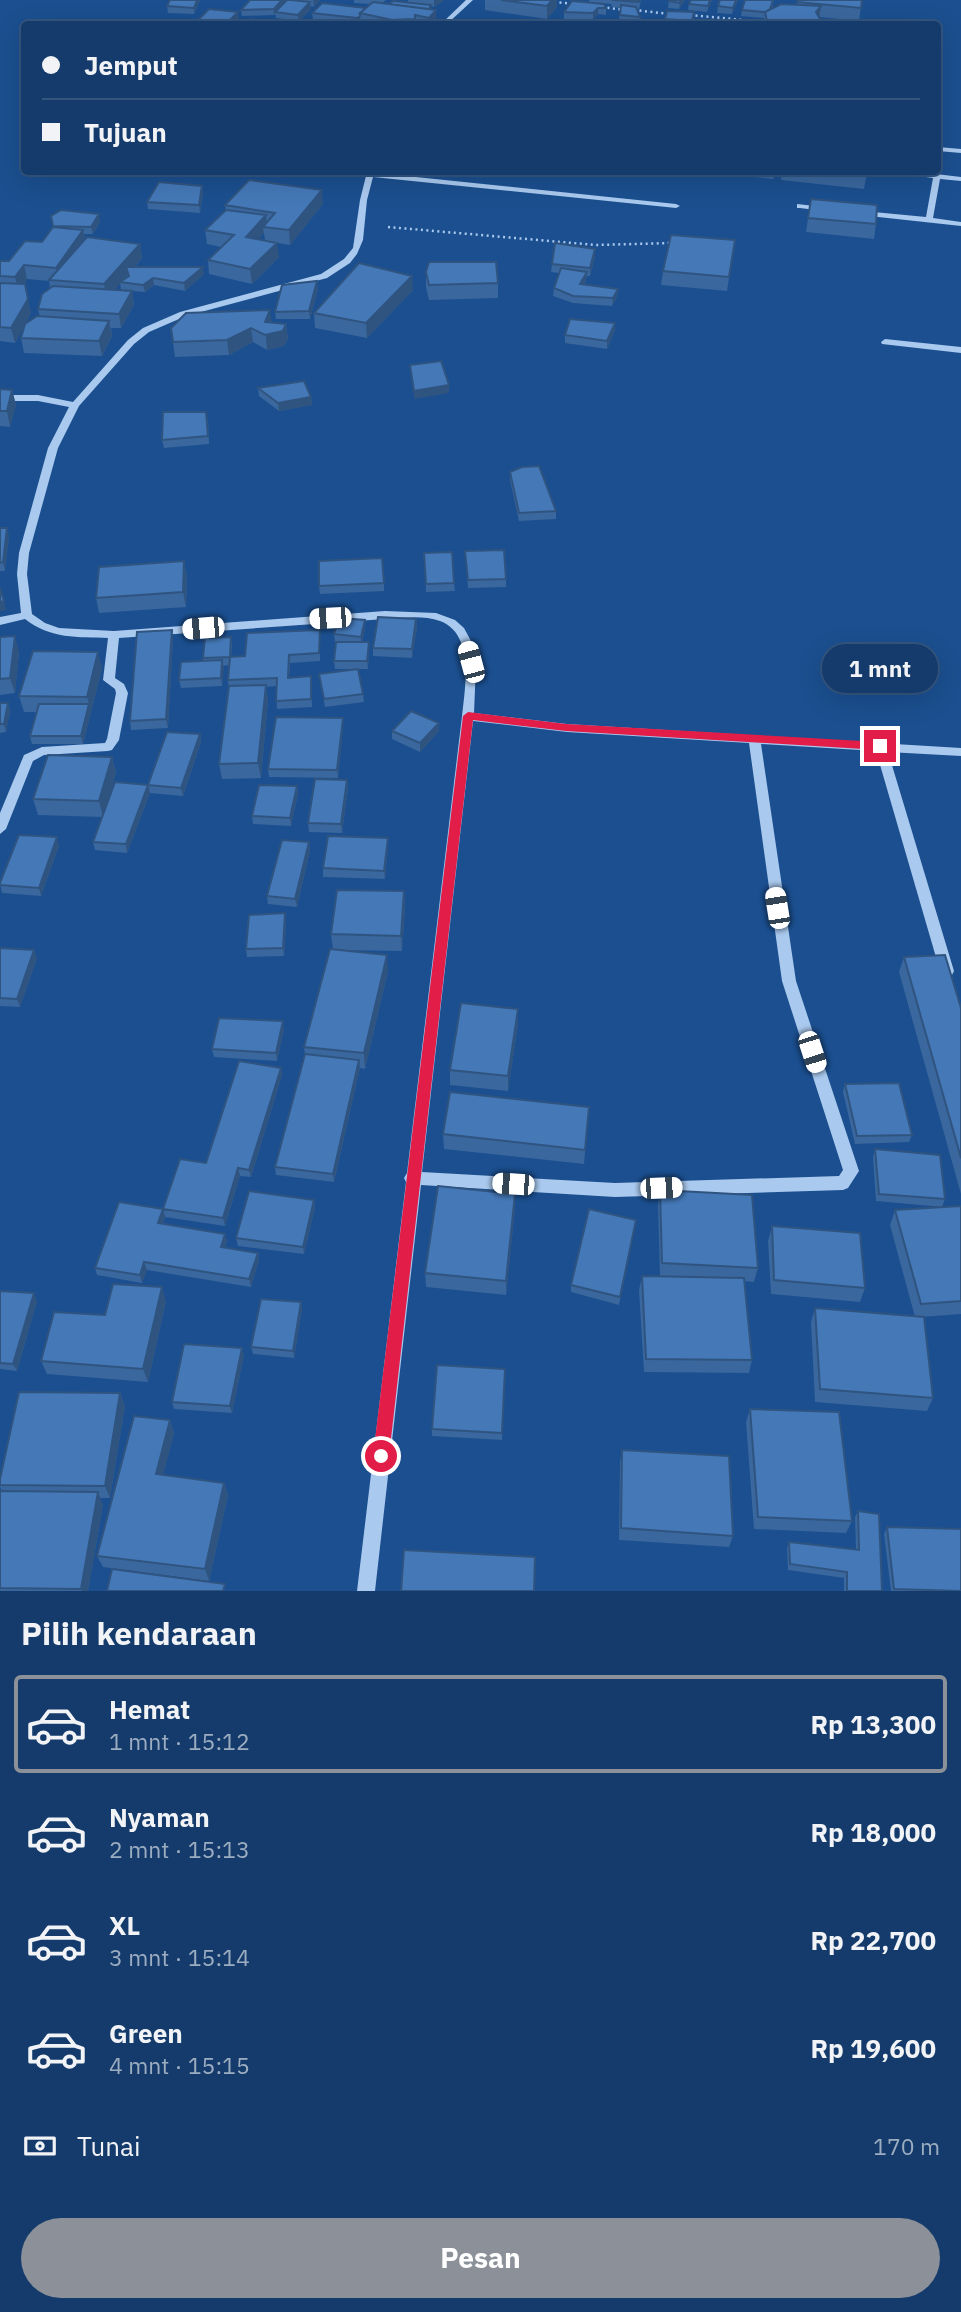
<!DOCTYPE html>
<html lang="id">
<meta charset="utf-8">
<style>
:root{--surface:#143b6b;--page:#1d4271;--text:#f1f3f6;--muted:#9dadc1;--line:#33557e;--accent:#8c9099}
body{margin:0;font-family:"IBM Plex Sans",sans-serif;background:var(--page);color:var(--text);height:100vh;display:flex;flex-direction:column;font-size:26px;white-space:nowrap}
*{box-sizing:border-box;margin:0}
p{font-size:23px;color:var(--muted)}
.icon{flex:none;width:38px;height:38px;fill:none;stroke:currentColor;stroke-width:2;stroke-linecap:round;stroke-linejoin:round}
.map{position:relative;height:1591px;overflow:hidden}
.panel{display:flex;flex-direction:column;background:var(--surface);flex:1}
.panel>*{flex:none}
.banner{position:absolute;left:21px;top:21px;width:920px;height:154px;border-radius:7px;box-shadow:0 7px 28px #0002,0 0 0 2px var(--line);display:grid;align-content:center;height:154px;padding:0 21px;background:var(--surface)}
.end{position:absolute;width:32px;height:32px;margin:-16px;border:9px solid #e11d48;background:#fff;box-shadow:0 0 0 4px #fff}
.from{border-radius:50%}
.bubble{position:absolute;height:49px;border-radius:24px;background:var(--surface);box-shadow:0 7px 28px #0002,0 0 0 2px var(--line);font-size:23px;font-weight:700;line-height:49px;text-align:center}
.car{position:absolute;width:21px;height:42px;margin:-21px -10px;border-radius:9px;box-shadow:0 0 5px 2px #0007;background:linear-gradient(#fff 24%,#345 0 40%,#fff 0 76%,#345 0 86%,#fff 0)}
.banner b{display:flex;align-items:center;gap:24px;height:66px;font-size:26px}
.banner b+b{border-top:2px solid var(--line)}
.banner i{width:18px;height:18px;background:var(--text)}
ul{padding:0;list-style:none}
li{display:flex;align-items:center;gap:21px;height:98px;margin:0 14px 10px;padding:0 7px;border:4px solid transparent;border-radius:7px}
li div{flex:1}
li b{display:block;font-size:26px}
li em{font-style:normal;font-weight:700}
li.on{border-color:var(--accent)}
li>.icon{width:63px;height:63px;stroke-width:1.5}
h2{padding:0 21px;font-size:32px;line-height:84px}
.pay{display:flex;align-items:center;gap:18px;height:77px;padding:0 21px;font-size:26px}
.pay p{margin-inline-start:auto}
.cta{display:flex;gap:14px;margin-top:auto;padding:14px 21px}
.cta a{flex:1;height:80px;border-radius:42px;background:var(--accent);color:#fff;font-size:28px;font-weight:700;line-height:80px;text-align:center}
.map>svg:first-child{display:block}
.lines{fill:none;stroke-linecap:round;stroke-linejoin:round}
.path{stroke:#a9c9ee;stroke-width:2.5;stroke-dasharray:2 3.5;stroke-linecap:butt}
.minor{fill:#a9c9ee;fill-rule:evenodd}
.wall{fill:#3a679d;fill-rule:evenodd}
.shaded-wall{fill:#305480}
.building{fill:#4478b7;stroke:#305480;stroke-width:2}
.route{fill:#e11d48}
</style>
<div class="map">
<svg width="961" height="1591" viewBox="0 0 961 1591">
<rect width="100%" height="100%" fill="#1b4f8f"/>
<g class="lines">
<path class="path" d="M554 2 576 4
M602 7 625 10
M634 10 670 14
M690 15 743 20
M388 227 596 245 672 243"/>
<path class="minor" d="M466 0H473L447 24H441Z
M938 147 961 149V153L938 151Z
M367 172 676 204 680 206 676 208 373 177 367 200 363 240 357 254 350 263 327 278 186 316 149 332 134 344 79 406 58 448 29 553 27 574 32 614 45 623 59 628 114 631 385 611 436 613 455 620 464 628 471 641 476 665 474 713 567 724 961 748V756L888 752 954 971 952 975 947 976 942 975 940 971 876 751 761 744 796 981 859 1171 848 1188 843 1190 615 1197 421 1185 375 1591H357L406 1182 404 1178 407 1173 462 716C465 687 475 634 440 621 423 615 402 618 385 619L119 638 115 678 124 684 128 693 119 740 112 750 108 751 44 755 33 761 6 829 0 834V813L24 755 42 747 105 743 107 739 116 693 115 689 103 680 108 638C78 637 50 639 25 619L0 625V617L21 613 17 574 19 553 48 448 69 407 38 401H0V395H38L73 402 128 340 143 328 180 312 321 274 344 259 353 248 360 200ZM473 721 567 732 749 743 782 981 843 1170 839 1176 615 1183 422 1172Z
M901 172H919L961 177V181L940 179 933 218 961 222V226L860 215 859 213 863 211 926 217 933 178 905 174Z
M797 204 824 207 828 209 824 211 800 208H797Z
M885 339 961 347V353L882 344 881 342Z"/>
</g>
<path class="wall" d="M200 0 194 14 168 13 167 6Z
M250 0H320L314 7 311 6V9L299 21 276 18 275 14 274 15 242 16 241 10Z
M354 0H386L382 3 390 4 408 3V0H443V1L434 7 431 6V10H436V23L435 24H360V23L358 24H354L313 19 312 13 366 8 371 4 354 3Z
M485 0H557V7L547 19 485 10Z
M589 0H641L639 9H637L640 17 639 24 619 22 620 8 612 7 611 4 589 2Z
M669 0H685L679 9 668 8Z
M712 0 707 12 688 10 689 4Z
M720 0H738L732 14 717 13 718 6Z
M745 0H774L772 8 797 5 798 0H862L859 21 819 17 823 24H763L764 18 741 16 742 10Z
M572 1 606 8V15L598 14 593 19H564V12Z
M694 12 692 24H665V19Z
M445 172H463L462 174Z
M470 172H511L508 177 470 173Z
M709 172H776L773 179Z
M782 172H867L864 189 781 180Z
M202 186 203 193 200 213 148 209 147 202Z
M811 199 876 224 874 239 806 232Z
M323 204 290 245 272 242 279 257 252 284 209 274 208 260 221 247 207 244 205 230 226 210 225 205ZM264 233 265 241 258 239Z
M100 222 93 234H84L85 239 140 244 142 258 135 267 204 274 185 291 154 285 145 292 132 291 134 305 121 328H111L112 336 102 356 24 353 21 338 25 324 15 343 0 341V261H9L42 242 54 227 53 226ZM27 279 49 281 50 288 38 309 40 317 25 324 31 313 24 284ZM120 283 121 290H115Z
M735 240 727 291 661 285 663 271Z
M595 256 590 276H587L586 280 584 285 618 289 617 297 612 306 573 303 553 296 554 288 559 273 551 272 552 264Z
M426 272 498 283V298L429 300 426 287Z
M318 289 310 319H276L275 312Z
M413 290 367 338 315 328 314 313Z
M271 323 286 324 288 339 284 346 267 350 253 342 229 355 175 357 171 328Z
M615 330 607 349 565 343V335Z
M258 388 311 397 312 405 279 411 259 396Z
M0 389 12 390 16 405 10 427 0 426Z
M208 420 209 444 164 448 162 440Z
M510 472 556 511V519L519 521 510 480Z
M0 528 9 536 5 571H0Z
M465 551 506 579V587L468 588Z
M424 553 454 583 455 591 426 592Z
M184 561 187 577 186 607 99 613 96 598Z
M384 583V591L320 594 319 586Z
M416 619 417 627 412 658 373 656V648Z
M365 629 362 642H369V650L368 669H335L334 661 336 643 335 642 334 634Z
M320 630V661L290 663 289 678 311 676 312 707 277 709 276 686 266 687 268 701 261 778 222 779 219 764 229 688 228 680 229 665 223 666 222 686 181 688 179 680 203 661V658L231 637 232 645 231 657 245 656Z
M0 637 19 652 15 693 0 695Z
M173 638 168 728 131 730 130 721Z
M102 668 83 744H32L30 736 37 712H24L19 696Z
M319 674 363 694 364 702 325 707Z
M0 703H8L10 711 6 732 0 733Z
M343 718V726L338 778 269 777 268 769Z
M439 723V731L420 752 392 739V731Z
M200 734 201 742 183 796 150 793 127 853 95 850 93 842 102 817 38 815 33 799 112 757 116 773 105 809 148 785Z
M347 780 348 788 342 833 309 832 308 823Z
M297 786 298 794 291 826 253 824 252 816Z
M309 842 310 851 297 907 268 904 267 896Z
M59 846 41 896 2 893 0 883Z
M388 846 385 879 323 877V868Z
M404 891 405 906 402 951 337 950 388 971 365 1069 360 1068 334 1182 276 1175 275 1167 305 1054 304 1047 333 950 331 934Z
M286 922 284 956 247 957 246 949Z
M0 948 37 958 20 1007 0 1006Z
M904 957 961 1008V1194L899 972Z
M518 1024 508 1091 450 1085V1070Z
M284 1029 277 1061 214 1057 212 1049Z
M281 1068 282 1075 251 1177 240 1176 225 1226 165 1217 163 1224 227 1241 225 1248 258 1253 259 1260 251 1287 147 1270 142 1283 97 1275 95 1268 163 1209 206 1163Z
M845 1084 912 1135 909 1142 855 1144 843 1092Z
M589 1107 584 1164 444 1149 443 1134Z
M875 1149 945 1199 942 1207 876 1201 873 1157Z
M660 1190 758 1268 754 1282 744 1281 752 1360 749 1373 644 1372 639 1290 642 1276 660 1277 658 1205Z
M515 1194V1208L506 1295 426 1287 425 1273Z
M314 1200 315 1207 304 1254 238 1246 236 1238Z
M961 1206V1314L921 1317 933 1398 927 1411 815 1402 811 1322 815 1308 915 1317 890 1225 895 1210Z
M636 1220 619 1305 571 1292V1285Z
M772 1226 865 1288 860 1302 771 1294 768 1241Z
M0 1291 37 1301 17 1371 0 1369Z
M166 1301 148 1382 47 1374 41 1361Z
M301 1302 302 1309 294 1358 253 1354 251 1347Z
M244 1355 232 1413 174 1409 172 1402Z
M505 1369 502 1440 432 1436V1429Z
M120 1393 125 1406 110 1498H100L103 1505 88 1591H0V1491H2L0 1487V1479Z
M750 1409 852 1521 846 1533 754 1529 746 1422Z
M170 1420 174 1433 163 1475 224 1483 228 1495 209 1581 103 1567 97 1556Z
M622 1450 733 1536 729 1547 619 1540 620 1462Z
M858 1511 882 1591H844V1578L788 1570 787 1548 789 1542 856 1550 855 1517Z
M887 1527 961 1591H891L884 1534Z"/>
<path class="shaded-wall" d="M197 0H200L194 14V8Z
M282 0H285V4L275 12 274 15V9Z
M313 0H320L314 7Z
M434 0H443V1L434 7Z
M552 0H557V7L547 19V6Z
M681 0H685L679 9 680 3Z
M710 0H712L707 12 708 6Z
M736 0H738L732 14 733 8Z
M310 2 311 9 299 21 298 15Z
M821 6 819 19 814 24 816 12Z
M598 8V14L593 19V13Z
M436 10V23L435 24H429V18Z
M238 12 239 18 233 24H226Z
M360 16V23L357 24V18Z
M202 186 203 193 200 213 199 205Z
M322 190 323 204 290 245 289 230Z
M99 214 100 222 93 234 91 227Z
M266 215 267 227H263L264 233 248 251 246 237Z
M83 230 86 244 58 281 56 268Z
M277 243 279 257 252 284 250 269Z
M140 244 142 258 129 274 126 267 128 275 107 298 104 284Z
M595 249V256L590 276V268Z
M24 265 27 279 19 292 15 277Z
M203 267 204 274 185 291 184 283Z
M587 272 586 280 580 292V284Z
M412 276 413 290 367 338 366 323Z
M153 278 154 285 145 292 143 285Z
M317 281 318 289 310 319 309 311Z
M25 284 31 313 15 343 11 328Z
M618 289 617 297 612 306 613 298Z
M132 291 134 305 121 328 119 314Z
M270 310 272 325 286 324 288 339 284 346 267 350 265 322Z
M109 321 112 336 102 356 99 341Z
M615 323V330L607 349V341Z
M251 328 253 342 229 355 227 340Z
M449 385V393L414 399V391Z
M12 390 16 405 10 427 7 411Z
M311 397 312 405 279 411 278 403Z
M7 528 9 536 5 571 3 562Z
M184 561 187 577 186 607 183 592Z
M4 601 6 610 0 611V602Z
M416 619 417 627 412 658V649Z
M365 620V629L361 645V637Z
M172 630 173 638 168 728 166 719Z
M15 636 19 652 15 693 10 678Z
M369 642V650L368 669 367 661Z
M98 652 102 668 83 744 81 736 89 704 87 697Z
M222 660 224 668 222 686 221 678Z
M266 685 268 701 261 778 258 763Z
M8 703 10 711 6 732 4 724Z
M343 718V726L338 778 337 770Z
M439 723V731L420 752V743Z
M200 734 201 742 183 796 181 788Z
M112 757 116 773 103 817 99 801Z
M347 780 348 788 342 833 341 824Z
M148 785 150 793 127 853 126 844Z
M297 786 298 794 291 826 290 818Z
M57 837 59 846 41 896 39 888Z
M388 838V846L385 879 384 871Z
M309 842 310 851 297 907 295 899Z
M404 891 405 906 402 951 401 936Z
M285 913 286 922 284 956 283 948Z
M34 950 37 958 20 1007 17 999Z
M387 955 388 971 365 1069 364 1053Z
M518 1009V1024L508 1091V1076Z
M283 1021 284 1029 277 1061 276 1053Z
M359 1060 360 1068 334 1182 333 1174Z
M281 1068 282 1075 251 1177 249 1170Z
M238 1168 240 1176 225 1226 223 1218Z
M515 1194V1208L506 1295V1281Z
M314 1200 315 1207 304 1254 303 1247Z
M163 1209 165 1217 160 1231 158 1223Z
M225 1234 227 1241 223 1255 221 1247Z
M258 1253 259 1260 251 1287 249 1279Z
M144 1262 147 1270 142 1283 140 1275Z
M162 1287 166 1301 148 1382 143 1369Z
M34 1293 37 1301 17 1371 13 1364Z
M301 1302 302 1309 294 1358 293 1351Z
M242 1348 244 1355 232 1413 230 1406Z
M120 1393 125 1406 110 1498 105 1486Z
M170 1420 174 1433 160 1487 156 1474Z
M224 1483 228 1495 209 1581 205 1569Z
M98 1492 103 1505 88 1591H82L81 1589Z"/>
<path class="building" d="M170 0H197L194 8 167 6Z
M250 0H282L274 9 241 10Z
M287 0H291L310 2 298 15 275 12Z
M501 0H552L547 6Z
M612 0H640L639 2Z
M669 0H681L680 3 669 1Z
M691 0H710L708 6 689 4Z
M720 0H736L733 8 718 6Z
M745 0H773L770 9 765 12 742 10Z
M798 0H862L861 8 797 2Z
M393 1 431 5 429 9 390 4Z
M572 1 604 4 606 8H598L593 13 564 12Z
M373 2 436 10 429 18 415 15V19L392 20 360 13Z
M322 3 366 8 360 13V16L357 18 312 13Z
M781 4 821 6 816 12 823 24 767 21 765 12Z
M621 5 636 7 640 17 620 15Z
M209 9 238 12 226 24H194Z
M667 11 694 12 692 21 665 19Z
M251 19 266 21 263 23 277 24H247Z
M833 172H867L866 175Z
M249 180 322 190 289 230 263 227 275 213 225 205Z
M159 182 202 186 199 205 147 202Z
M811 199 877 205 876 224 808 218Z
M61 210 99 214 91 227 53 226 51 216Z
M226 210 266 215 246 237 277 243 250 269 208 260 234 235 205 230Z
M53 227 83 230 56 268 24 265 15 277 0 276V261H9L25 241 42 242Z
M671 235 735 240 729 277 663 271Z
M87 237 140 244 104 284 49 280Z
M555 243 595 249 590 268 552 264Z
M429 262H496L498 283 429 285 426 272Z
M359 263 412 276 366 323 314 313Z
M126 267H203L184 283 153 278 143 285 120 282 129 276Z
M561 268 587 272 580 284 618 289 613 298 573 296 554 288Z
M317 281 309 311 275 312 282 285Z
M0 283 25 284 28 299 11 328 0 327Z
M53 286 132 291 119 314 38 309 42 294Z
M270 310 265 322 286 324 283 331 265 335 251 328 227 340 173 342 171 328 186 313Z
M37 316 109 321 99 341 21 338 25 324Z
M570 319 615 323 607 341 565 335Z
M441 361 449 385 414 391 410 365Z
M304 381 311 397 278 403 258 388Z
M0 389 12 390 7 411H0Z
M163 412H206L208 436 162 440Z
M539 466 556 511 519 513 510 472 522 467Z
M0 528H7L3 562 0 563Z
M504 550 506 579 468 580 465 551Z
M452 552 454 583 426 584 424 553Z
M382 558 384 583 319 586V561Z
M184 561 183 592 96 598 99 567Z
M0 588 4 601 0 602Z
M378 617 416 619 412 649 373 648Z
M339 618 365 620 361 637 334 634Z
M172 630 166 719 130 721 137 632Z
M320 630 319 653 289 655 288 678 311 676V699L276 701 277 678 228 680 230 657 203 658 205 638 231 637 230 657 245 656 247 633Z
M15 636 10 678 0 679V637Z
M336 642H369L367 661H334Z
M33 651 98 652 87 697 19 696Z
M222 660 221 678 179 680 181 662Z
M358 669 363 694 324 699 319 674Z
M266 685 258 763 219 764 229 686Z
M0 703H8L4 724H0Z
M39 704H89L81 736H30Z
M411 711 439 723 420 743 392 731Z
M276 717 343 718 337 770 268 769Z
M167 732 200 734 181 788 148 785 126 844 93 842 115 782 148 785Z
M48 755 112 757 99 801 33 799Z
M315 779 347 780 341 824 308 823Z
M259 785 297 786 290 818 252 816Z
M19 835 57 837 39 888 0 885V883Z
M328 836 388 838 384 871 323 868Z
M282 840 309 842 295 899 267 896Z
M337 890 404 891 401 936 331 934Z
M285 913 283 948 246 949 249 915Z
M0 948 34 950 17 999 0 998Z
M330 949 387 955 364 1053 304 1047Z
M945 955 961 1008V1158L904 957Z
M461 1003 518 1009 508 1076 450 1070Z
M219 1018 283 1021 276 1053 212 1049Z
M305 1054 359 1060 333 1174 275 1167Z
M239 1061 281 1068 249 1170 238 1168 223 1218 163 1209 180 1159 206 1163Z
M899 1083 912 1135 857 1136 845 1084Z
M450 1092 589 1107 585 1150 443 1134Z
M875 1149 940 1155 945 1199 879 1194Z
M438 1186 515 1194 506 1281 425 1273Z
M660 1190 752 1195 758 1268 662 1263Z
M249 1191 314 1200 303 1247 236 1238Z
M119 1202 163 1209 158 1223 225 1234 221 1247 258 1253 249 1279 144 1262 140 1275 95 1268Z
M961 1206V1301L921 1304 895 1210Z
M589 1209 636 1220 620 1297 571 1285Z
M772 1226 860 1233 865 1288 774 1280Z
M642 1276 744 1278 752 1360 646 1359Z
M113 1284 162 1287 143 1369 41 1361 54 1312 105 1315Z
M0 1291 34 1293 13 1364 0 1363Z
M261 1299 301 1302 293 1351 251 1347Z
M815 1308 924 1317 933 1398 820 1389Z
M184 1344 242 1348 230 1406 172 1402Z
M437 1365 505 1369 502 1433 432 1429Z
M19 1392 120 1393 105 1486 0 1485V1479Z
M750 1409 839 1412 852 1521 758 1517Z
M134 1416 170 1420 156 1474 224 1483 205 1569 97 1556Z
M622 1450 729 1456 733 1536 621 1528Z
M0 1491 98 1492 81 1589 0 1588Z
M858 1511 879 1514 882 1591H847V1572L790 1564 789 1542 859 1550Z
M887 1527 961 1529V1591L894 1589Z
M404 1550 535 1557 534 1591H401Z
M112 1569 225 1584 223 1591H107Z"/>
<path class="route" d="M468 712 566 724 880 742 886 746 880 750 566 731 473 720 389 1456 381 1464 373 1456 463 716Z"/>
</svg>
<i class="end from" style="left:381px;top:1456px"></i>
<i class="end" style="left:880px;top:746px"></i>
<div class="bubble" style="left:822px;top:644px;width:116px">1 mnt</div>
<i class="car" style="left:330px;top:618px;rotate:267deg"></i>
<i class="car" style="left:203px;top:628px;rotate:265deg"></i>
<i class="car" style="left:471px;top:662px;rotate:345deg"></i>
<i class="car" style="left:777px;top:908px;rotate:351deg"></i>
<i class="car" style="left:812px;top:1052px;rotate:162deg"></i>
<i class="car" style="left:513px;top:1184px;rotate:274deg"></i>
<i class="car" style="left:661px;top:1188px;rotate:88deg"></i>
<div class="banner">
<b><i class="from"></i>Jemput</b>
<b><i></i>Tujuan</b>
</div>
</div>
<section class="panel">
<h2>Pilih kendaraan</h2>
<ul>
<li class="on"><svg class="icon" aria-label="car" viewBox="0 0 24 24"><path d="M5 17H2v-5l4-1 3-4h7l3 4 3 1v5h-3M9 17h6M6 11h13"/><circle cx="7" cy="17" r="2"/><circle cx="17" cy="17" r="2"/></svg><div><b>Hemat</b><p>1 mnt · 15:12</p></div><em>Rp 13,300</em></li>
<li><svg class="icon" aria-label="car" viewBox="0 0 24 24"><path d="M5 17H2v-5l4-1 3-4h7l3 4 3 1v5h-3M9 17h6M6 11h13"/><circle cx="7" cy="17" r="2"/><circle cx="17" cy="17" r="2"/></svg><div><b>Nyaman</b><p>2 mnt · 15:13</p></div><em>Rp 18,000</em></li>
<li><svg class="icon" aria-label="car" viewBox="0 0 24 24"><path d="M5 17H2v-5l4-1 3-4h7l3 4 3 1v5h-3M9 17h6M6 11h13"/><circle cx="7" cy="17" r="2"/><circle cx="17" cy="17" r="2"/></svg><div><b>XL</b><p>3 mnt · 15:14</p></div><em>Rp 22,700</em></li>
<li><svg class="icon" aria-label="car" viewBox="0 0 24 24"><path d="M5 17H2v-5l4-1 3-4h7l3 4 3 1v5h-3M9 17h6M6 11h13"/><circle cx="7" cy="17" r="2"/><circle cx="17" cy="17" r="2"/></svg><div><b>Green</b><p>4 mnt · 15:15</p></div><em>Rp 19,600</em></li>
</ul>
<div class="pay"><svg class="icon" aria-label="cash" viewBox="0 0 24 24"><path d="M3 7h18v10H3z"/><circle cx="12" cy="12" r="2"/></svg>Tunai<p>170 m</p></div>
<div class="cta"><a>Pesan</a></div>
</section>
